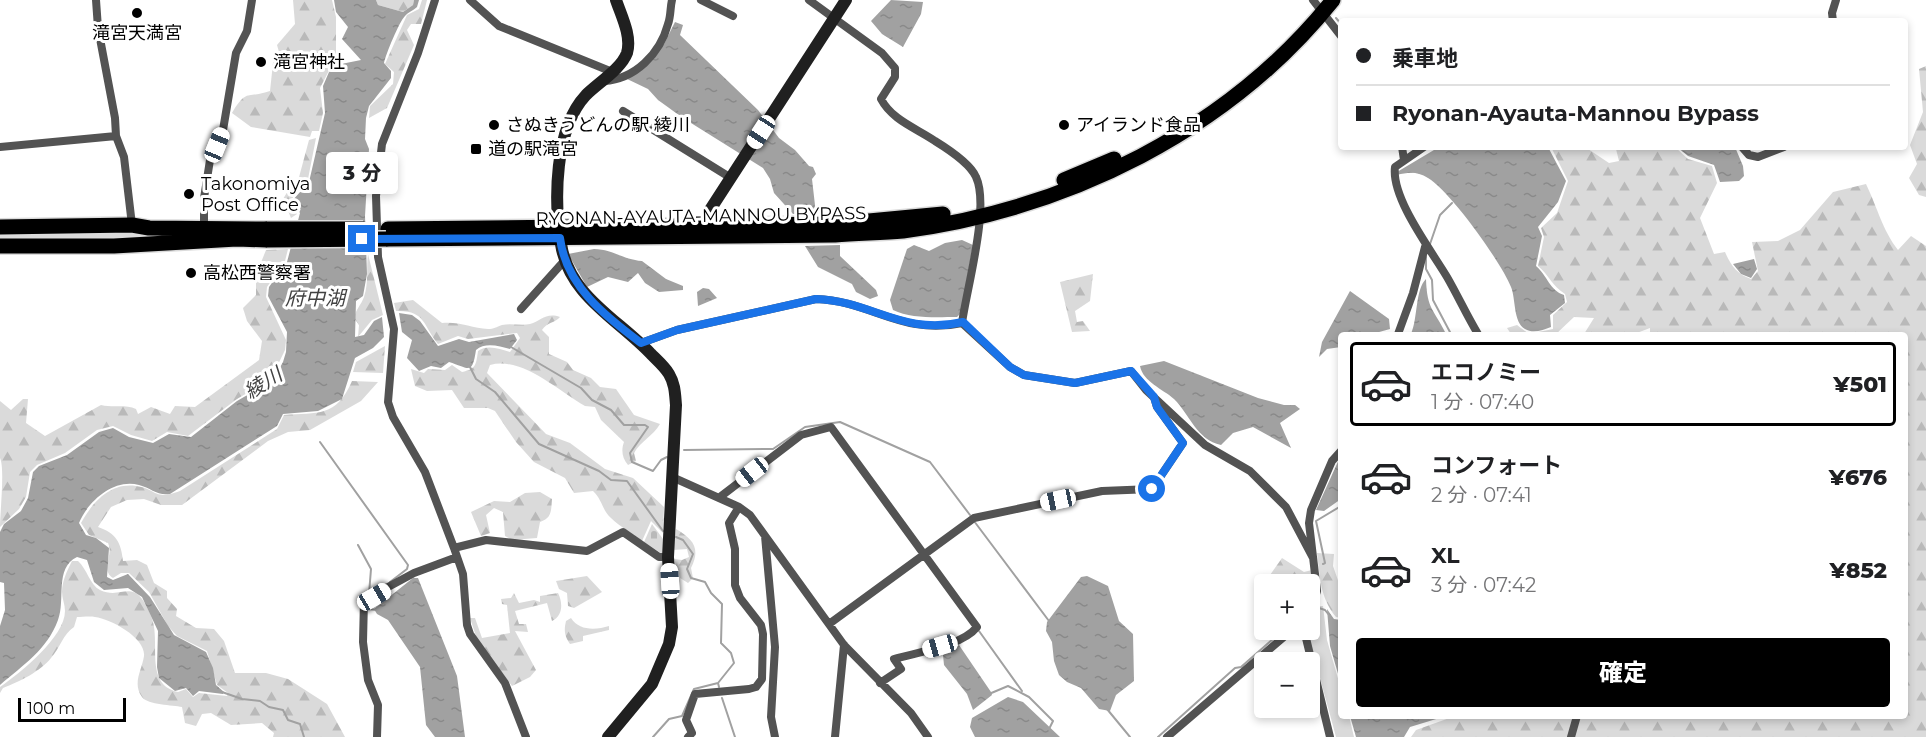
<!DOCTYPE html>
<html lang="ja">
<meta charset="utf-8">
<style>
:root{--surface:#fff;--page:#f6f6f6;--text:#202124;--muted:#757577;--line:#e0e0e0;--accent:#000}
body{margin:0;font-family:Montserrat,"Noto Sans JP",sans-serif;background:var(--page);color:var(--text);height:100vh;display:flex;flex-direction:column;font-size:22px;white-space:nowrap}
*{box-sizing:border-box;margin:0}
p{font-size:20px;color:var(--muted)}
.icon{flex:none;width:33px;height:33px;fill:none;stroke:currentColor;stroke-width:2;stroke-linecap:round;stroke-linejoin:round}
.map{position:relative;flex:1;overflow:hidden}
.sheet{position:absolute;left:1338px;top:332px;width:570px;height:387px;display:flex;flex-direction:column;background:var(--surface);border-radius:6px;box-shadow:0 3px 9px #0003}
.sheet>*{flex:none}
.banner{position:absolute;left:1338px;top:18px;width:570px;height:132px;border-radius:6px;box-shadow:0 3px 9px #0003;display:grid;align-content:center;height:132px;padding:0 18px;background:var(--surface)}
.tools{position:absolute;left:1254px;top:574px;display:grid;gap:12px}
.tools a{display:grid;place-items:center;width:66px;height:66px;border-radius:6px;background:var(--surface);box-shadow:0 3px 9px #0003;font-size:30px}
.scale{position:absolute;left:18px;bottom:15px;width:108px;box-sizing:border-box;padding-left:6px;border:3px solid #000;border-top:0;font-size:16px;line-height:21px;white-space:nowrap;color:#000;-webkit-text-stroke:4px #fff;paint-order:stroke}
.end{position:absolute;width:27px;height:27px;margin:-14px;border:8px solid #1a73e8;background:#fff;box-shadow:0 0 0 3px #fff}
.from{border-radius:50%}
.bubble{position:absolute;height:42px;border-radius:6px;background:var(--surface);box-shadow:0 3px 9px #0003;font-size:20px;font-weight:800;line-height:42px;text-align:center}
.car{position:absolute;width:18px;height:36px;margin:-18px -9px;border-radius:8px;box-shadow:0 0 4px 2px #0007;background:linear-gradient(#fff 24%,#345 0 40%,#fff 0 76%,#345 0 86%,#fff 0)}
.banner b{display:flex;align-items:center;gap:21px;height:57px;font-size:22px}
.banner b+b{border-top:2px solid var(--line)}
.banner i{width:15px;height:15px;background:var(--text)}
ul{padding:10px 0 0;list-style:none}
li{display:flex;align-items:center;gap:18px;height:84px;margin:0 12px 9px;padding:0 6px;border:3px solid transparent;border-radius:6px}
li div{flex:1}
li b{display:block;font-size:22px}
li em{font-style:normal;font-weight:800}
li.current{border-color:var(--accent)}
li>.icon{width:54px;height:54px;stroke-width:1.5}
.cta{display:flex;gap:12px;margin-top:auto;padding:12px 18px}
.cta a{flex:1;height:69px;border-radius:6px;background:var(--accent);color:#fff;font-size:24px;font-weight:800;line-height:69px;text-align:center}
.map>svg:first-child{display:block}
.green{fill:#dadada}
.forest{fill:url(#forest-firs)}
.cemetery{fill:url(#cemetery-stones)}
.water{fill:url(#water-ripples)}
.lines{fill:none;stroke-linecap:round;stroke-linejoin:round}
.stream{stroke:#a1a1a1;stroke-width:2}
.highway-casing{stroke:#dbdbdb;stroke-width:18}
.street{stroke:#535353;stroke-width:8}
.secondary{stroke:#202020;stroke-width:12}
.highway{stroke:#000;stroke-width:15}
.highway-bridge-casing{stroke:#dbdbdb;stroke-width:18;stroke-linecap:butt}
.highway-bridge{stroke:#000;stroke-width:15}
.route{stroke:#1a73e8;stroke-width:8}
.poi-dot{fill:#000;stroke:#fff;stroke-width:2}
.labels{text-anchor:middle;dominant-baseline:central;stroke-width:6;stroke-linejoin:round;paint-order:stroke}
.poi-label{font-size:18px;fill:#000;stroke:#fff;text-anchor:start}
.street-label{font-size:18px;fill:#000;stroke:#fff}
.water-label{font-size:20px;font-style:italic;fill:#424242;stroke:#fff}
</style>
<div class="map">
<svg width="1926" height="737" viewBox="0 0 1926 737">
<defs>
<pattern id="forest-firs" width="22" height="20" patternUnits="userSpaceOnUse" patternTransform="scale(1.5)"><rect width="22" height="20" fill="#dadada"/><path d="M5 1l3.5 6h-7zM16 11l3.5 6h-7z" fill="#b9b9b9"/></pattern>
<pattern id="cemetery-stones" width="16" height="16" patternUnits="userSpaceOnUse" patternTransform="scale(1.5)"><rect width="16" height="16" fill="#dadada"/><path d="M2 7V4a2 2 0 0 1 4 0v3zM10 15v-3a2 2 0 0 1 4 0v3z" fill="#b9b9b9"/></pattern>
<pattern id="water-ripples" width="26" height="14" patternUnits="userSpaceOnUse" patternTransform="scale(1.5)"><rect width="26" height="14" fill="#a1a1a1"/><path d="M2 4q2-2 4 0t4 0M15 11q2-2 4 0t4 0" fill="none" stroke="#898989"/></pattern>
</defs>
<rect width="100%" height="100%" fill="#fff"/>
<path class="green" d="M141 229 181 239 0 240V230Z
M1318 606H1323L1327 640 1341 689V716H1349L1354 737H1336L1309 637 1314 636 1315 611Z"/>
<path class="forest" d="M293 0H332L336 17V57L320 88 323 113 319 131H312L310 137 251 127 232 113C247 88 247 99 270 91L273 63 279 52 277 45 295 24Z
M376 0H414L413 5 403 12 378 5Z
M422 0H427L421 24H411L407 30 414 45 387 108 369 118 370 106 393 84 394 72 385 64 407 15 419 9Z
M1926 66V197L1919 195 1909 178 1917 164 1910 145 1923 112 1919 69Z
M316 138 308 179 290 201 297 214 291 218 283 199 291 186 298 181 309 140Z
M1551 147H1574L1577 150 1585 147 1609 163 1619 161 1616 149 1619 147H1675L1688 159 1712 166 1717 183 1700 218 1714 254 1725 252C1731 266 1737 274 1751 279L1758 271 1752 242 1778 241 1800 230 1833 192 1866 184C1878 209 1882 229 1898 250L1911 236 1926 246V737H1411L1416 730 1455 716H1905V334H1650V328L1634 334H1584L1594 318 1574 317 1556 334H1511L1507 328 1517 325 1529 334 1553 329V315L1567 302 1565 294C1552 286 1549 275 1538 266L1544 237 1541 228 1557 213 1568 181Z
M288 249 285 261 267 287 266 297 286 340 285 350 271 379 237 399 188 436 167 432 152 441 131 435 113 426 97 430 65 453 37 465 30 472 26 497 19 509 0 527C0 512 5 468 0 458V401L11 410 23 399H28L26 423 45 436 101 405C113 408 126 404 136 409L138 414 151 407 170 414 175 406 195 407 259 360 262 341 247 321 243 308 256 295V275L266 250Z
M368 254 383 315 372 320 358 337 359 325 354 318C356 309 361 305 364 297 369 282 366 269 368 254Z
M1093 274 1090 301 1075 311 1077 322 1083 321 1090 331 1072 332 1060 282Z
M413 300 442 323C458 321 472 328 488 329 494 329 496 327 502 325 511 323 521 326 530 324 541 321 546 312 560 317 555 323 547 322 542 330L549 337V354L567 362 573 370 591 378 600 387 616 389 634 415 660 424C653 436 641 441 634 453L636 461 628 465C622 458 621 450 624 442L601 420 595 407 585 406C558 391 522 356 490 365L487 373 546 434 570 443 605 469 633 478 664 507 663 533 651 521 642 541C632 533 620 527 611 518 602 510 602 499 593 491L574 493 565 478 534 462 516 442 495 411 488 408H464L452 390 427 391 415 386 411 369 424 373 428 369 445 370 452 365 462 372C476 369 476 365 478 351 487 344 500 349 510 352L520 338 517 333 468 339 458 336 438 344C423 326 426 310 396 311L394 303Z
M385 346 383 373 353 372 356 362Z
M352 381 378 382 361 401 310 430 288 432 268 441 182 505H161L144 499 127 500 111 507 98 527C116 533 121 542 123 561L137 560 147 565 154 583 167 591V598L177 609 176 616 196 628 214 629 224 641 235 673H266L288 679 327 704 345 737H273L274 733 262 723 231 725 211 713 202 714 196 726 185 723 182 707C173 705 148 705 142 697 132 683 142 670 144 656 146 638 111 619 95 617 90 616 82 617 77 617L74 627C63 634 60 648 51 658 41 671 19 682 3 688L0 693V687C20 673 65 637 65 611 65 605 62 598 62 592 62 581 67 571 72 561H78C87 569 90 585 100 590 123 601 134 574 151 616 162 641 143 684 178 692L186 689 193 697 199 693 227 696 228 693 217 685 207 651 177 636 168 626 149 592 129 573H121L113 578C100 570 114 555 108 543L89 535 81 523C92 503 110 482 136 486 158 489 153 501 180 491L277 429 284 415C318 412 336 418 352 381Z
M540 492 552 499C551 511 552 518 540 522L537 538 512 540 505 536 503 512 494 508 486 515 490 533 481 536 471 512 494 501 510 502 525 493Z
M676 529C693 539 701 548 691 568L693 578 688 583 680 578 674 559 682 560 689 557 687 549 673 550Z
M1317 553 1334 554 1333 566 1341 589V618L1336 617C1320 598 1320 577 1317 553Z
M1282 558 1304 572 1312 570V575H1270Z
M587 576 602 592 574 608 568 606 567 593 559 589 556 581Z
M514 593 519 603 534 600 540 602V596L558 593C563 603 563 616 552 621L547 603 515 611 519 624H526L528 632 515 631 536 670 530 677 512 686 477 639 470 618H475L482 638 510 633 507 605 502 604 501 599 511 598Z
M571 618C579 631 596 630 609 626V630L583 636V641L570 644C564 635 564 630 566 621Z"/>
<path class="cemetery" d="M652 524 663 539 664 555 644 542Z"/>
<path class="water" d="M334 0H376L378 5 403 12 413 5 414 0H419L417 7C413 11 408 12 405 16 399 22 386 54 384 63L391 71V78L369 106 366 118 365 139 369 149 365 216 367 274 363 296 356 301 355 337 364 335 374 321 382 317 384 337 373 348 355 358 342 399 318 411 283 414 277 426 170 494C157 496 151 488 139 485 114 478 88 501 79 523L86 535 96 538 109 548 107 577 113 580 128 574 150 597 174 635 206 652 213 668 216 685 224 692 223 694 199 691 193 696 186 688 175 691 159 678 157 667 158 631 142 597 128 588 104 590 94 582 87 560 77 557C54 568 66 600 58 620 47 650 23 665 0 685V626L5 610 4 583 0 582V532L4 524 21 511 28 498 33 472 39 466 67 455 99 432 113 428 129 437 153 443 169 434 191 437 237 401 273 380 283 362 286 352 287 332 268 296 269 287 287 262 300 213 292 201 309 182 325 113 323 86 329 72 336 65 361 60 342 39 348 27 336 12Z
M891 0 923 2 921 14 903 47 882 34 871 21Z
M675 22 683 25 680 35 758 110 779 138 795 150 809 166 813 167 816 174 812 179 816 214H793L774 193 770 179 763 168 683 118 658 100 648 89 625 78 664 44Z
M1439 147H1548L1566 181 1558 202 1538 227 1542 236 1536 266C1547 275 1550 291 1564 295L1565 303 1550 315 1551 327C1543 330 1533 334 1525 329 1513 322 1516 299 1511 287 1501 262 1450 191 1428 178 1417 171 1408 172 1397 175V172Z
M1677 147H1735L1743 166 1744 176 1739 181 1720 182 1714 165 1688 156Z
M962 240 973 245 961 313 957 317C937 317 911 319 893 310L890 300 907 249 914 245 929 251 945 243Z
M840 245V256L876 290 878 296 870 299 856 292 852 284 818 267 805 246Z
M594 249C612 249 624 260 642 261L666 279 683 286V290L659 292 645 283 638 273 628 282 608 277 587 287 568 254Z
M1754 259 1757 269 1751 278 1741 274 1733 264Z
M1426 279C1427 310 1434 309 1446 334H1411C1418 318 1415 290 1426 279Z
M703 288 709 289 717 298 698 306 697 292Z
M1350 291 1389 319 1390 329 1372 334H1341V347L1327 349 1319 357 1322 342Z
M399 313 412 315 420 321 438 346 459 339 469 342 514 334 517 340 510 349C499 346 485 342 476 350 472 376 469 368 449 362L441 368 431 366 419 371 407 358 412 340 402 332Z
M1164 361 1258 398 1284 405H1295L1300 409 1280 423 1291 448 1253 427 1233 433 1221 445C1197 440 1190 415 1174 399 1163 389 1143 382 1140 366Z
M1341 455V499L1324 511 1316 510Z
M1087 576 1108 586 1119 621 1133 634 1134 681 1116 695 1110 711 1099 709 1081 688 1067 682 1059 675 1054 661 1052 642 1046 631 1047 622 1081 577Z
M413 578H418L457 676 465 737H435L426 725 420 667 388 620 377 614 374 609Z
M1327 609 1334 619 1341 620V684L1330 646Z
M959 645 991 692 992 695 973 710 967 694 944 665 943 655Z
M1008 697 1023 702 1060 737H975L970 727 972 718Z
M1350 716H1446L1410 727 1404 737H1356Z"/>
<g class="lines">
<path class="stream" d="M1336 18 1341 24
M1430 244 1440 215 1452 203
M1426 257V269L1432 280 1433 300 1451 334
M511 347 581 388 592 400 611 410 624 425H645L648 427 630 453 632 462 653 471 661 460 667 457
M469 365 476 379 495 392 539 444 599 471 611 480 627 481 663 531
M320 442 408 565 407 569 390 582
M684 450 773 449 805 427 840 422 930 462 970 515
M974 521 1049 621
M676 537 683 540 693 554 687 569 691 578 705 582 711 593 722 604 721 643 731 653 734 663 718 683 719 687
M358 545 371 569 369 594
M1323 564 1325 563 1316 521 1341 506
M367 609 378 610
M1315 609 1316 607 1325 610 1329 615
M979 631 1022 691
M1310 635 1313 615
M222 692 242 699 260 701 269 707 283 710 288 720 300 724 304 737
M989 694 1008 686 1029 697 1053 721 1049 729
M722 698 735 737
M1107 709 1130 737
M653 737 669 719 682 716 694 689 718 683
M1158 737 1235 668 1241 667 1273 639"/>
<g class="highway-casing">
<path id="highway" d="M1064 180 1114 159
M0 227 132 225 149 228 267 229
M388 229 837 224 943 214
M386 239 835 235C858 233 881 233 903 231 1068 209 1228 131 1333 0
M0 246H114L237 239 267 240"/>
</g>
<path class="street" d="M96 0 98 28 115 118 116 136 124 157 132 225
M435 0 418 53 382 144 376 196 378 257 394 329 388 402 393 417 425 472 454 548 463 574 467 625 470 634 505 683 526 737
M470 0 499 26 610 71
M701 0 733 16
M809 0 882 53 895 68V77L881 99C892 120 916 128 935 141 948 149 970 163 976 177 990 207 967 287 962 323
M1313 0 1341 36
M1833 21 1832 13 1836 0
M604 81C635 79 660 54 668 24 671 16 670 8 672 0
M623 111 731 178
M0 147 116 136
M1402 147 1404 160
M1424 147 1395 167C1391 198 1431 250 1447 277 1458 296 1467 316 1478 334
M1742 147 1749 155 1758 157 1784 147
M204 230V198L210 160 223 130 236 53 247 31 252 0
M521 309 565 260
M962 323 1010 367 1024 375 1075 383 1131 371 1146 390 1205 445 1250 471 1286 507 1313 558
M1398 334 1413 293 1425 247
M641 343 677 330 816 299C872 301 902 336 962 323
M672 477 739 507 750 515 844 645 911 713 928 737
M720 497 801 435 831 427 977 627C962 646 918 652 894 659L901 669 880 683
M765 536 775 647 771 717 775 737
M454 548 486 540 587 551 623 532 659 557H668
M1310 613 1317 591 1309 523 1311 510 1332 461 1341 451
M829 624 974 518 1102 491 1152 489 1183 443 1157 407 1154 397
M1304 630 1330 737
M377 737 378 705 368 680 363 642 364 600 414 573 457 557
M688 737 692 733 686 720 695 694 749 689 756 687 762 679 763 634 761 625 740 598 735 585V549L729 523 739 507
M835 737 844 645
M1167 737 1292 630
M1571 737 1577 716"/>
<path class="secondary" d="M703 233 708 213 846 0
M608 737 652 684 669 644 672 627 668 557 676 405C675 394 675 384 669 374 665 367 657 360 651 354 618 319 569 296 561 244 554 201 554 129 586 95 598 83 621 69 627 53 632 36 621 15 616 0"/>
<use href="#highway" class="highway"/>
<g class="highway-bridge-casing">
<path id="highway-bridge" d="M267 229H363
M267 240 386 239"/>
</g>
<use href="#highway-bridge" class="highway-bridge"/>
</g>
<g class="lines">
<path class="route" d="M362 239 560 238C566 286 605 316 641 343L677 330 816 299C872 301 902 336 963 322L1010 367 1024 375 1075 383 1131 371 1154 397 1157 407 1183 443 1152 489"/>
</g>
<g class="poi-dot">
<circle cx="137" cy="13" r="6"/>
<circle cx="261" cy="62" r="6"/>
<circle cx="494" cy="125" r="6"/>
<circle cx="1064" cy="125" r="6"/>
<rect x="470" y="143" width="12" height="12" rx="3"/>
<circle cx="189" cy="194" r="6"/>
<circle cx="191" cy="273" r="6"/>
</g>
<g class="labels">
<g class="poi-label">
<text x="137" y="33" text-anchor="middle">滝宮天満宮</text>
<text x="273" y="62">滝宮神社</text>
<text x="506" y="125">さぬきうどんの駅 綾川</text>
<text x="1076" y="125">アイランド食品</text>
<text x="488" y="149">道の駅滝宮</text>
<text x="201" y="184">Takonomiya<tspan x="201" dy="21">Post Office</tspan></text>
<text x="203" y="273">高松西警察署</text>
</g>
<g class="street-label">
<text transform="translate(701 216) rotate(-1)">RYONAN-AYAUTA-MANNOU BYPASS</text>
</g>
<g class="water-label">
<text x="315" y="298">府中湖</text>
<text transform="translate(263 383) rotate(-32)">綾川</text>
</g>
</g>
</svg>
<div class="tools">
<a>+</a>
<a>−</a>
</div>
<div class="scale">100 m</div>
<i class="end from" style="left:1152px;top:489px"></i>
<i class="end" style="left:362px;top:239px"></i>
<div class="bubble" style="left:326px;top:152px;width:72px">3 分</div>
<i class="car" style="left:761px;top:132px;rotate:213deg"></i>
<i class="car" style="left:217px;top:145px;rotate:22deg"></i>
<i class="car" style="left:752px;top:472px;rotate:232deg"></i>
<i class="car" style="left:1058px;top:500px;rotate:258deg"></i>
<i class="car" style="left:670px;top:581px;rotate:356deg"></i>
<i class="car" style="left:374px;top:597px;rotate:60deg"></i>
<i class="car" style="left:940px;top:646px;rotate:254deg"></i>
<div class="banner">
<b><i class="from"></i>乗車地</b>
<b><i></i>Ryonan-Ayauta-Mannou Bypass</b>
</div>
<section class="sheet">
<ul>
<li class="current"><svg class="icon" aria-label="car" viewBox="0 0 24 24"><path d="M5 17H2v-5l4-1 3-4h7l3 4 3 1v5h-3M9 17h6M6 11h13"/><circle cx="7" cy="17" r="2"/><circle cx="17" cy="17" r="2"/></svg><div><b>エコノミー</b><p>1 分 · 07:40</p></div><em>¥501</em></li>
<li><svg class="icon" aria-label="car" viewBox="0 0 24 24"><path d="M5 17H2v-5l4-1 3-4h7l3 4 3 1v5h-3M9 17h6M6 11h13"/><circle cx="7" cy="17" r="2"/><circle cx="17" cy="17" r="2"/></svg><div><b>コンフォート</b><p>2 分 · 07:41</p></div><em>¥676</em></li>
<li><svg class="icon" aria-label="car" viewBox="0 0 24 24"><path d="M5 17H2v-5l4-1 3-4h7l3 4 3 1v5h-3M9 17h6M6 11h13"/><circle cx="7" cy="17" r="2"/><circle cx="17" cy="17" r="2"/></svg><div><b>XL</b><p>3 分 · 07:42</p></div><em>¥852</em></li>
</ul>
<div class="cta"><a>確定</a></div>
</section>
</div>
